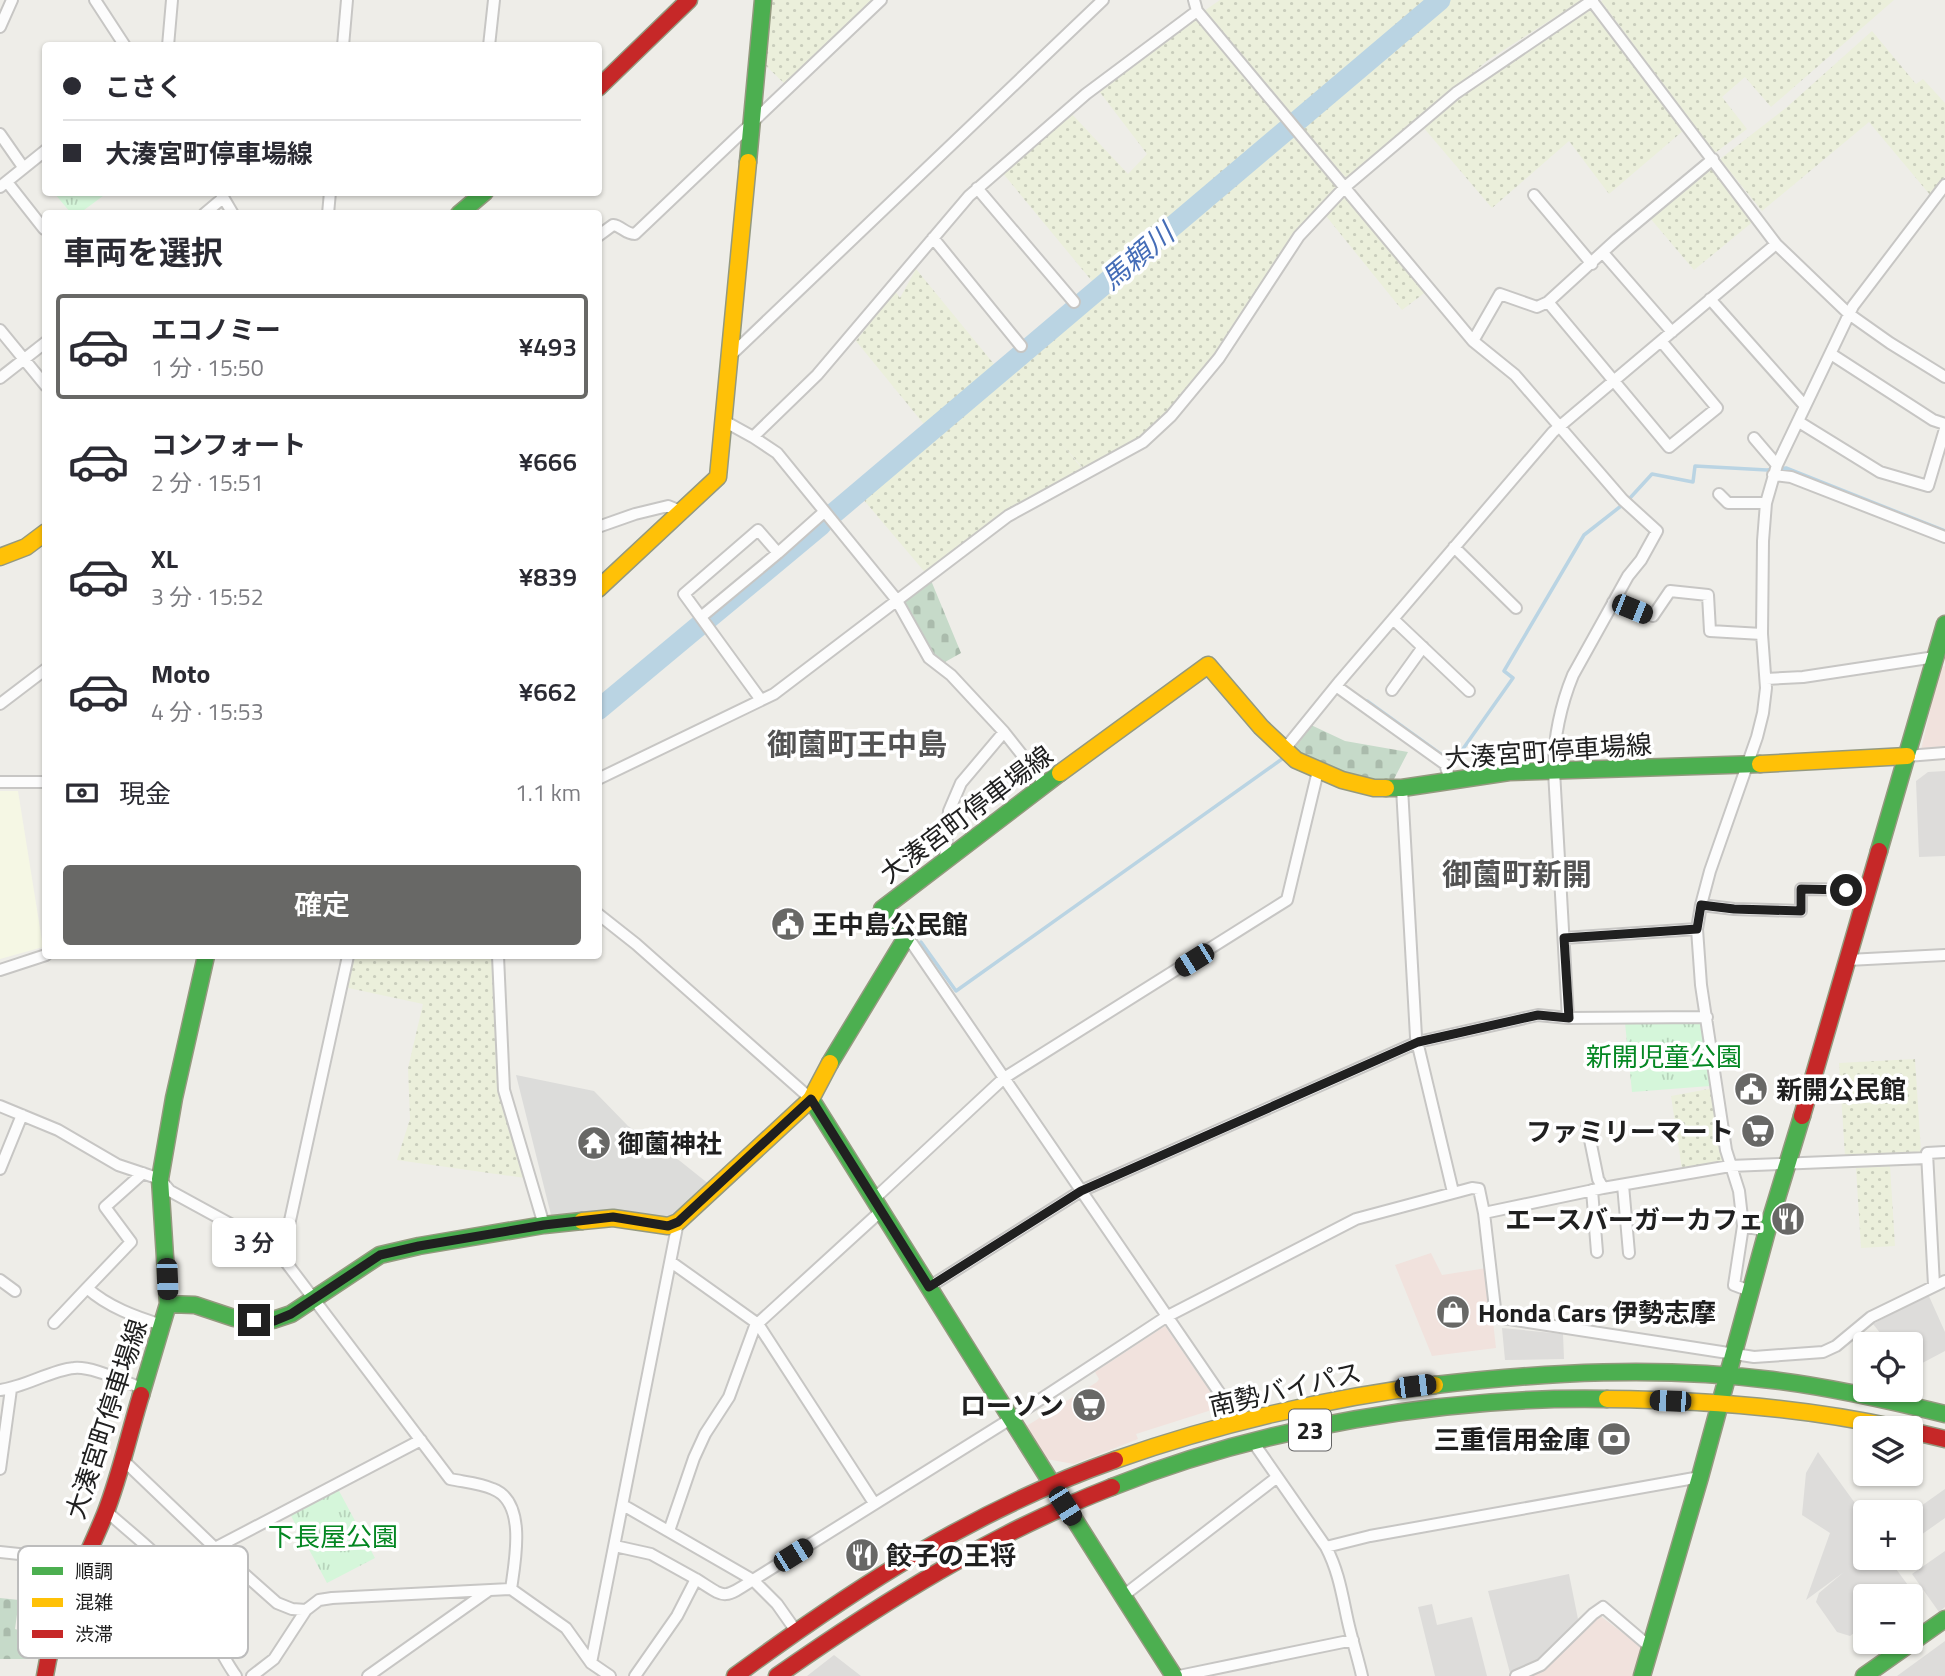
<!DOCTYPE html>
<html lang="ja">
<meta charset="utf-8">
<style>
:root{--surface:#fff;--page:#f7f7f7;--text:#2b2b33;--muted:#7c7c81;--line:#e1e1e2;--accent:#686866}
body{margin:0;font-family:"Titillium Web","Noto Sans JP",sans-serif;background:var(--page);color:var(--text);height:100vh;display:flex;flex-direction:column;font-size:26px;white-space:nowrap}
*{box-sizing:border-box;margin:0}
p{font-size:23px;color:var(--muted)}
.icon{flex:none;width:38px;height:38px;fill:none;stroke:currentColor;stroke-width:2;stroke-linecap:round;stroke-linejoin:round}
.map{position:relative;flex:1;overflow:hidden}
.sheet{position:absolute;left:42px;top:210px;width:560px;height:749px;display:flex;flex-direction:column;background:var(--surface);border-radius:7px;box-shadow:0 2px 5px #0004}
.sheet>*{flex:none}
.top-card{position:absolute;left:42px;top:42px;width:560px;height:154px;border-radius:7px;box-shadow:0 2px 5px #0004;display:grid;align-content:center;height:154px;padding:0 21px;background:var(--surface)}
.controls{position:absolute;left:1853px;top:1332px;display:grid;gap:14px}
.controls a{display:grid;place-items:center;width:70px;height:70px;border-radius:7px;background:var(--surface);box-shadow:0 2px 5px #0004;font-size:35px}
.end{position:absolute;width:32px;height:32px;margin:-16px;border:9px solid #202020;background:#fff;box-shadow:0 0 0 4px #fff}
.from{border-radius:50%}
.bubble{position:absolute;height:49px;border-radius:7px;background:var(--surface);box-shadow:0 2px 5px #0004;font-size:23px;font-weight:600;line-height:49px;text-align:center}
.car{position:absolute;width:21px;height:42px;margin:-21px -10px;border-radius:9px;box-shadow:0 0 5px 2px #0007;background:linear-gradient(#222 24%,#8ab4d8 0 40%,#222 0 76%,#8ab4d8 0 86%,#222 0)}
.top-card b{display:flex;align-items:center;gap:24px;height:66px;font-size:26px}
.top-card b+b{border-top:2px solid var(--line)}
.top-card i{width:18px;height:18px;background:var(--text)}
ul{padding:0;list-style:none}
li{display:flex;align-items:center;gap:21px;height:105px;margin:0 14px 10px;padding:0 7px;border:4px solid transparent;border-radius:7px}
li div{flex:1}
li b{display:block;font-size:26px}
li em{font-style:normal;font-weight:600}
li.current{border-color:var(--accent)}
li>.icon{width:63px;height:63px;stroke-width:1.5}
h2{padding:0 21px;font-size:32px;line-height:84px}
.pay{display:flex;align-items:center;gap:18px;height:77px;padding:0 21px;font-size:26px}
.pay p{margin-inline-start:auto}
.cta{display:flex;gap:14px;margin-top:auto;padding:14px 21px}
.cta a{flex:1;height:80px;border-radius:7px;background:var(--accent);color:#fff;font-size:28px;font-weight:600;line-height:80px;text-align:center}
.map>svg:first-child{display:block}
.residential{fill:#dddcda}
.commercial{fill:#f1e2dd}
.education{fill:#f5f7e4}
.religious{fill:#dcdcda}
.farmland{fill:url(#farmland-dots)}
.cemetery{fill:url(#cemetery-stones)}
.park{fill:url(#park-tufts)}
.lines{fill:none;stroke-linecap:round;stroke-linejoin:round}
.stream{stroke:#bad4e3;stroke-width:3.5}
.river{stroke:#bad4e3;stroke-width:21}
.street-casing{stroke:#c7c6c4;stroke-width:14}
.fast-casing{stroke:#94997f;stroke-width:19}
.slow-casing{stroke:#94997f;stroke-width:19}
.jam-casing{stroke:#94997f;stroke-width:19}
.street{stroke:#fcfcfc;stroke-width:10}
.fast{stroke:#4caf50;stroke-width:16}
.slow{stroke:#ffc107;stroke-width:16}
.jam{stroke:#c62828;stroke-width:16}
.route{stroke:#202020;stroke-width:9}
.labels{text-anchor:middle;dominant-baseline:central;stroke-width:7;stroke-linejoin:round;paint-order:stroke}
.shield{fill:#fff;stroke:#636363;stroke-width:2}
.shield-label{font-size:24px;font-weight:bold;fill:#202020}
.street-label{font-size:26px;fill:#202020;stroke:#fff}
.poi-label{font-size:26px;font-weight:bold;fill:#202020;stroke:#fff;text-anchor:start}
.park-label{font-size:26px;fill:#048722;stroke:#fff}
.water-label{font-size:28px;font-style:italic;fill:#456db7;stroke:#fff}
.quarter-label{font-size:30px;font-weight:bold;fill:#535353;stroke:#fff}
.key{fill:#fff;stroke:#bcbcbc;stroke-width:2}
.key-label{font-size:19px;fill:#202020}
</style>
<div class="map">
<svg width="1945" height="1676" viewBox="0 0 1945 1676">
<defs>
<pattern id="farmland-dots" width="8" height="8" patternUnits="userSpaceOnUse" patternTransform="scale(1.75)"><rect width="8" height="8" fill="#ebefdb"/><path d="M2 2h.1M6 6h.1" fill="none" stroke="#c9cdbc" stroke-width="1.8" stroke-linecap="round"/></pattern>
<pattern id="cemetery-stones" width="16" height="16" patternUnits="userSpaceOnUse" patternTransform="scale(1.75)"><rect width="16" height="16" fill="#c6dac9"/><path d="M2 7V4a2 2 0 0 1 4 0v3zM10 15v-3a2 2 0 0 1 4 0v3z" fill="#aabbac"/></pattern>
<pattern id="park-tufts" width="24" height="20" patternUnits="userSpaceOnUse" patternTransform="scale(1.75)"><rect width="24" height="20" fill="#d5f6da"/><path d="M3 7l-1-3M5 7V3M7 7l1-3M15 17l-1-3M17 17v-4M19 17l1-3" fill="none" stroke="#b7d3bb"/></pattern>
</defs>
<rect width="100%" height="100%" fill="#eeede8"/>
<path class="residential" d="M1945 771V856L1919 857 1916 781 1928 772Z
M1928 1294 1945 1332V1351L1911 1369V1344H1889L1873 1324Z
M1502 1328 1563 1334 1564 1359 1505 1360Z
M1818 1452 1865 1517 1866 1558H1888L1913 1592 1908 1596H1866L1865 1625 1850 1636 1837 1632 1816 1602 1819 1593 1844 1572 1806 1600 1830 1533 1802 1515 1806 1473Z
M1945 1489V1518L1911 1542V1513Z
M1945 1551V1607L1939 1612 1912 1574Z
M1569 1574 1578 1619 1554 1649 1534 1662 1510 1673 1488 1591Z
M1432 1604 1437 1625 1472 1617 1487 1676H1435L1418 1607Z
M1945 1641V1676H1897Z
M834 1655 861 1676H807Z"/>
<path class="commercial" d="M1945 666V749L1921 750 1940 667Z
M1431 1253 1442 1275 1487 1268 1496 1348 1432 1356 1395 1265Z
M1165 1326 1221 1407 1136 1434 1138 1439 1074 1464 1046 1459 1025 1427 1097 1382 1099 1379 1095 1372Z
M1599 1615 1644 1649 1635 1676H1528L1542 1671Z"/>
<path class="education" d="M0 791H18L43 947 0 959Z"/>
<path class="religious" d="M516 1075 594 1091 628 1126 680 1161 710 1185 677 1216 663 1217 611 1210 551 1215Z"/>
<path class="farmland" d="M773 0H875L786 85 765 65 763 59 770 3Z
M1220 0H1433L1294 118 1204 11Z
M1449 0H1582L1488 60 1348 180 1302 128Z
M1603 0H1894L1771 107 1745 77 1722 97 1747 129 1715 153 1601 1Z
M1593 5 1684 130 1609 194 1569 141 1492 208 1423 127 1461 96Z
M1196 19 1285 126 1096 286 1001 171 1069 111 1128 174 1147 154 1099 91Z
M1872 31 1916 84 1923 79 1945 103V176L1931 196 1869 122 1762 211 1720 159 1787 107Z
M1293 134 1340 186 1296 230 1224 343 1167 413 1139 438 1083 468 1059 441 1086 473 1008 516 929 577 862 498Z
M1711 163 1755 220 1694 270 1650 218Z
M1346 195 1427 291 1402 310 1326 216Z
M916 269 998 369 927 428 856 341 895 291 900 298Z
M353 956H405L429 961 430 956H495L501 1082 525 1178 397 1160 410 1119 408 1068 423 1004 344 987Z
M1915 1059 1921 1152 1845 1156 1839 1063Z
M1714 1088 1724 1161 1682 1169 1671 1096Z
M1890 1166 1895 1246 1861 1248 1856 1168Z"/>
<path class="cemetery" d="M930 578 961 653 945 662 930 654 901 599Z
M1311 725 1345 741 1408 752 1394 779C1380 783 1337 774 1323 767 1313 762 1303 755 1294 749V745Z
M0 1598 19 1600 15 1629 36 1636 29 1659H0Z"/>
<path class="park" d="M54 193H107L80 213H71Z
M1702 1022 1710 1086 1632 1092 1625 1023Z
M338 1489 375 1558 327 1583 290 1514Z"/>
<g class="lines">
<path class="stream" d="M1630 498 1652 474 1693 482 1695 466 1767 470 1786 468 1945 531
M1367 701 1453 763 1513 678 1504 671 1584 535 1621 506
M921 942 956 991 1282 759"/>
<path class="river" d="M834 513 1440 0
M709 618 821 525
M598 710 700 625"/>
<g class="street-casing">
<path id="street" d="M95 0 125 46
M1194 0 1197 11 1473 341 1515 375 1623 500 1657 531 1641 560 1628 576 1573 675C1561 704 1553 740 1554 771L1568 1018
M1592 1 1776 244
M0 27 12 0
M168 46 172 0
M343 46 347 0
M489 46 494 0
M0 134 23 167
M7 182 44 229
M0 187 46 150
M977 188 1074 302
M220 192 233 214
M1534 195 1592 264
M204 214 223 198
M328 214 330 192
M598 236 613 225C622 226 625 234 635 234L881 0
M933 238 1021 346
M1604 254 1672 332
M1710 299 1805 406
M1548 302 1669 447 1717 408 1661 341
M0 330 46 386
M1473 341 1500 294 1537 307 1548 302 1617 239 1713 159
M1831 354 1933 420 1945 424
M730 356 1103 0
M0 378 46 342
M724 421 753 437 777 453 896 599 929 658 951 675 1004 732 1045 784
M1799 422 1880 472 1928 486 1945 429
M753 437 817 375 969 196 1086 94 1197 11
M1754 438 1777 465
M1773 475 1791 477 1945 537
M1719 494 1728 503H1766
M598 527 635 514 668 506 683 512
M1454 547 1516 608
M1613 602 1653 616 1670 591 1708 595 1710 631 1762 634
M701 617 778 553
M1393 619 1469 691
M1766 679 1803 677 1935 657
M1336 686 1445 764 1450 780
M1392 690 1423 647
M761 700 684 594 758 530 778 553 824 512
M0 704 46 669
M1284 750 1340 681 1553 432 1776 244 1849 314 1890 343 1945 377
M1907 756 1945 753
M598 779 774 694 1008 516 1143 442 1171 416 1219 358 1299 236 1345 187 1456 93 1593 0
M0 782H46
M1402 788 1416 1037 1453 1192
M945 859 949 811 961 783 1004 732
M1701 905 1734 909 1801 911V889L1868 890
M598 914 636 944 811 1099
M907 936 1223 1398
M1564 938 1697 929
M498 956 504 1090 544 1225
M1848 960 1945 955
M0 970 46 955
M0 1106 58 1130 118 1165 160 1179 170 1191 265 1243 282 1257 450 1479C464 1482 480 1483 493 1489 527 1502 515 1561 511 1589
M1587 1125 1598 1179 1603 1188
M0 1169 22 1115
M143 1173 105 1207 131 1242 87 1288C108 1307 136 1317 162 1325
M1623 1185 1629 1253
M1592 1190 1597 1252
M873 1200 1004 1078 1287 900 1318 771
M1484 1213 1603 1188 1730 1166 1927 1158
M1743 1226 1734 1285 1750 1291
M1767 1231 1743 1226 1739 1191 1726 1150 1701 985 1697 929 1701 905 1710 871 1757 737 1763 713 1766 688 1762 634 1763 541 1766 503 1777 465 1853 306 1945 185
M282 1257 348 956
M671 1262 758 1324 874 1503
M0 1280 15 1291
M1934 1285 1927 1153 1945 1152
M929 1287 1081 1191 1418 1042 1538 1015 1568 1018 1707 1017
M54 1323 87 1288
M0 1390C25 1387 51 1370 74 1368 92 1366 124 1382 142 1388
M1253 1442 1326 1547C1339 1572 1342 1595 1348 1622 1352 1640 1358 1658 1362 1676
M123 1460 215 1548 277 1603 292 1609 306 1610 319 1600 332 1598 511 1589 566 1628 591 1663 610 1676
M0 1469 11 1389
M623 1505 753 1580 1012 1418 1166 1317 1356 1219 1472 1188 1479 1189 1484 1213 1496 1317 1754 1357 1823 1352 1836 1346 1871 1317 1945 1281
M106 1511C132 1534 160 1555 181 1582 203 1609 215 1647 236 1676
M669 1531 694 1458 705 1434 729 1397 755 1326 881 1211
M615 1546 651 1554 696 1579
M1326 1547 1370 1536 1700 1477
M215 1548 421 1440
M0 1552 85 1561
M1123 1596 1276 1478
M591 1663 678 1222
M252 1676 274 1659 306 1610
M368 1676 488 1591
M635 1676 677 1616 696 1579C726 1598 722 1600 753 1580L777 1604 796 1631
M1179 1676 1353 1640
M1516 1676 1541 1665 1593 1614 1603 1607 1650 1647"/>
</g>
<g class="fast-casing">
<path id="fast" d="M748 162 763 0
M459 214 485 192
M1386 788H1402L1509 772 1760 764
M1879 851 1945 624
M830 1063 907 936 882 909 1060 773
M811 1099C932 1291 1051 1485 1174 1676
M168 1304 160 1179 174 1098 206 956
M1435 1385C1547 1372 1660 1366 1772 1380 1830 1387 1888 1400 1945 1414
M141 1395 168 1304 195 1305 234 1318 273 1320 291 1314 380 1255 419 1246 544 1225 582 1221
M1112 1487C1262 1427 1445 1396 1607 1399
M1642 1676 1700 1477 1767 1231 1802 1116
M1864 1676 1945 1619"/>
</g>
<g class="slow-casing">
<path id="slow" d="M0 557 26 547 46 532
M598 589 718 477 748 162
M1760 764 1907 756
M1060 773 1208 665 1261 727 1296 760 1342 780 1374 788H1386
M582 1221 613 1218 668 1226 678 1222 811 1099 830 1063
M1607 1399C1705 1400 1801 1407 1897 1428
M1115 1460C1214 1425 1330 1397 1435 1385"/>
</g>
<g class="jam-casing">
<path id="jam" d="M598 88 689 0
M1802 1116 1879 851
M1911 1431 1945 1439
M45 1676C54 1618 83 1568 105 1514 120 1476 129 1434 141 1395
M735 1676C853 1589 976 1509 1115 1460
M777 1676C883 1602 991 1534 1112 1487"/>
</g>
<use href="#street" class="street"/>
<use href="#fast" class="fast"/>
<use href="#slow" class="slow"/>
<use href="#jam" class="jam"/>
</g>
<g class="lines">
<path class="route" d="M254 1320 274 1321 291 1314 380 1255 419 1246 544 1225 613 1217 668 1226 678 1222 811 1099 929 1287 1081 1191 1418 1042 1538 1015 1569 1018 1564 938 1697 929 1701 905 1734 909 1801 911V889L1846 890"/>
</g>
<defs>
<g id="civic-disc" transform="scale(1.75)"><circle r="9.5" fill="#686866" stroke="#fff"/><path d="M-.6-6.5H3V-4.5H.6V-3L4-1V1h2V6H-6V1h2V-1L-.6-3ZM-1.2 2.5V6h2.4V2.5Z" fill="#fff"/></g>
<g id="supermarket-disc" transform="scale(1.75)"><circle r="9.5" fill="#686866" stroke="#fff"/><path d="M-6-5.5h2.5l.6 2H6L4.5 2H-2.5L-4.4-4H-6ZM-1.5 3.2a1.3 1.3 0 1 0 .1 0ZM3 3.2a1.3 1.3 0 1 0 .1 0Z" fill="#fff"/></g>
<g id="temple-disc" transform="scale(1.75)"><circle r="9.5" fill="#686866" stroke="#fff"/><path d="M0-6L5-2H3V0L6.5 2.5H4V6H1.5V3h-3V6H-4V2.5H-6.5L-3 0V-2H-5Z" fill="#fff"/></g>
<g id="restaurant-disc" transform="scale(1.75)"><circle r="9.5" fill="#686866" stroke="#fff"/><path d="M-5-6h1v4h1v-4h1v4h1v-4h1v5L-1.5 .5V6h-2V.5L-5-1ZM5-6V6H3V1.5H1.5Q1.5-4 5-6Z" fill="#fff"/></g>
<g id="shop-disc" transform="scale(1.75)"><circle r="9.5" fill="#686866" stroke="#fff"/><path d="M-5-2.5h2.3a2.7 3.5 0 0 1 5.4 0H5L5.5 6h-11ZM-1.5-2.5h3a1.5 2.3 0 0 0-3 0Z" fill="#fff"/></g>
<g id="bank-disc" transform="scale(1.75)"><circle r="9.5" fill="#686866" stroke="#fff"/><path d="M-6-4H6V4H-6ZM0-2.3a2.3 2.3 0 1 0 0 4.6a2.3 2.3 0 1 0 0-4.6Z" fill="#fff"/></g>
</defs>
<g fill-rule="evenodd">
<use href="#civic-disc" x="788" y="924"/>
<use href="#civic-disc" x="1751" y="1089"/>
<use href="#supermarket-disc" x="1758" y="1131"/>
<use href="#temple-disc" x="594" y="1143"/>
<use href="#restaurant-disc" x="1788" y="1219"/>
<use href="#shop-disc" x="1453" y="1312"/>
<use href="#supermarket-disc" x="1089" y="1405"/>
<use href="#bank-disc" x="1614" y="1439"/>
<use href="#restaurant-disc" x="862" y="1555"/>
</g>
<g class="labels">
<rect class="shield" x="1289" y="1409.5" width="42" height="41" rx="5"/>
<g class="shield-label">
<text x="1310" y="1430">23</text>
</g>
<g class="street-label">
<text transform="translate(1548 751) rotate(-4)">大湊宮町停車場線</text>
<text transform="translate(966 814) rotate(-37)">大湊宮町停車場線</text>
<text transform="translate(1285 1389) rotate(-13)">南勢バイパス</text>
<text transform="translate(106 1419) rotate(-72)">大湊宮町停車場線</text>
</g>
<g class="poi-label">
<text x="812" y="924">王中島公民館</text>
<text x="1776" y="1089">新開公民館</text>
<text x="1734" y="1131" text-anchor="end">ファミリーマート</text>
<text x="618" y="1143">御薗神社</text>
<text x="1764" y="1219" text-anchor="end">エースバーガーカフェ</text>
<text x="1478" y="1312">Honda Cars 伊勢志摩</text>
<text x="1064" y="1405" text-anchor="end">ローソン</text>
<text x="1590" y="1439" text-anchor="end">三重信用金庫</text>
<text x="886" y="1555">餃子の王将</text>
</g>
<g class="park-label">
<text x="1664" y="1056">新開児童公園</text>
<text x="333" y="1536">下長屋公園</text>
</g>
<g class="water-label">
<text transform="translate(1137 256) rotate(-40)">馬頼川</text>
</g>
<g class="quarter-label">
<text x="857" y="744">御薗町王中島</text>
<text x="1517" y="874">御薗町新開</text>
</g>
</g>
<rect x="18" y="1546" width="230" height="112" rx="10" class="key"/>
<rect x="32" y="1567" width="31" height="8" fill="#4caf50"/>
<rect x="32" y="1598" width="31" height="9" fill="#ffc107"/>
<rect x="32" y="1630" width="31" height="8" fill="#c62828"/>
<g class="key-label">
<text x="75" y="1578">順調</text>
<text x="75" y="1609">混雑</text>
<text x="75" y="1641">渋滞</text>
</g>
</svg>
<div class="controls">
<a><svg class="icon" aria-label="locate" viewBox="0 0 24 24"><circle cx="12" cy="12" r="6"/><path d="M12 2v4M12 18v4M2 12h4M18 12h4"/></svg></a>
<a><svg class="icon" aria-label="layers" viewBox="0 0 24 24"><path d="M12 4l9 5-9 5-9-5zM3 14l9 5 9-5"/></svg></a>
<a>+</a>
<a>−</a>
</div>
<i class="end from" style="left:1846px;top:890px"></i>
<i class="end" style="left:254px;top:1320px"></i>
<div class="bubble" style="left:212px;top:1218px;width:84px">3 分</div>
<i class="car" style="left:1632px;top:609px;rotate:112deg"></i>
<i class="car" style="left:1194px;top:960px;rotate:238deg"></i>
<i class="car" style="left:167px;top:1279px;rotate:178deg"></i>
<i class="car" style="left:1415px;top:1386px;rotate:83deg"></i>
<i class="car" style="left:1670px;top:1401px;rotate:272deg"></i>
<i class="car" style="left:1065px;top:1506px;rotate:148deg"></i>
<i class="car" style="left:793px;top:1555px;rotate:58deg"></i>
<div class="top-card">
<b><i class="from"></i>こさく</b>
<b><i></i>大湊宮町停車場線</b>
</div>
<section class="sheet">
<h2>車両を選択</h2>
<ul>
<li class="current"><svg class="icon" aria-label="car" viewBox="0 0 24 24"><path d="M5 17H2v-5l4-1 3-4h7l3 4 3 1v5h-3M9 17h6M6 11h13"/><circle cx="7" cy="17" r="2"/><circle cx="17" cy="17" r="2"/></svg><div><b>エコノミー</b><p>1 分 · 15:50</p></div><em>¥493</em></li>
<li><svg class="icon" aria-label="car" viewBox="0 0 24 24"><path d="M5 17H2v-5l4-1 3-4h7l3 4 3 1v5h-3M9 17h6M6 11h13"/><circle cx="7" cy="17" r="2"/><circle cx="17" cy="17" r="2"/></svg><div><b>コンフォート</b><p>2 分 · 15:51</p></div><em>¥666</em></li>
<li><svg class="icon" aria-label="car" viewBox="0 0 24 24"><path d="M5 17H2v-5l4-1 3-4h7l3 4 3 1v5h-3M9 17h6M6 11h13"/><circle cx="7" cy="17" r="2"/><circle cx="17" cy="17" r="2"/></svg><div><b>XL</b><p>3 分 · 15:52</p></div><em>¥839</em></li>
<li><svg class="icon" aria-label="car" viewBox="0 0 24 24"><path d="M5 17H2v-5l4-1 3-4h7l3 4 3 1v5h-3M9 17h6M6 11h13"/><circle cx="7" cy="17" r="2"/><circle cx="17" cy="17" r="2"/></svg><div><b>Moto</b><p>4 分 · 15:53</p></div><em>¥662</em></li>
</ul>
<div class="pay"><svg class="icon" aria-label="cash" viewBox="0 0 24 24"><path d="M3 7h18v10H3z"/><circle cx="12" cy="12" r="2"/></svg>現金<p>1.1 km</p></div>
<div class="cta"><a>確定</a></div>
</section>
</div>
